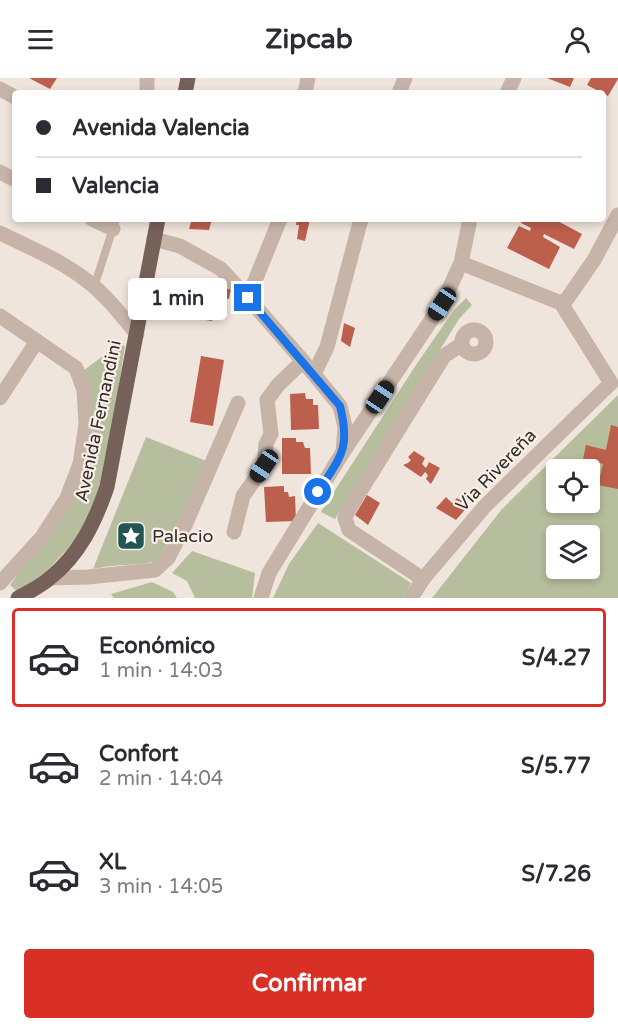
<!DOCTYPE html>
<html lang="es">
<meta charset="utf-8">
<style>
:root{--surface:#fff;--page:#f2f2f3;--text:#2b2b33;--muted:#7c7c81;--line:#e1e1e2;--accent:#d93025}
body{margin:0;font-family:"Varela Round",sans-serif;background:var(--page);color:var(--text);height:100vh;display:flex;flex-direction:column;font-size:22px;white-space:nowrap}
*{box-sizing:border-box;margin:0}
p{font-size:20px;color:var(--muted)}
.icon{flex:none;width:33px;height:33px;fill:none;stroke:currentColor;stroke-width:2;stroke-linecap:round;stroke-linejoin:round}
.map{position:relative;height:520px;overflow:hidden}
.drawer{display:flex;flex-direction:column;background:var(--surface);flex:1}
.drawer>*{flex:none}
.hud{position:absolute;left:12px;top:12px;width:594px;height:132px;border-radius:6px;box-shadow:0 3px 9px #0003;display:grid;align-content:center;height:132px;padding:0 24px;background:var(--surface)}
.tools{position:absolute;left:546px;top:381px;display:grid;gap:12px}
.tools a{display:grid;place-items:center;width:54px;height:54px;border-radius:6px;background:var(--surface);box-shadow:0 3px 9px #0003;font-size:30px}
.end{position:absolute;width:27px;height:27px;margin:-14px;border:8px solid #1a73e8;background:#fff;box-shadow:0 0 0 3px #fff}
.from{border-radius:50%}
.bubble{position:absolute;height:42px;border-radius:6px;background:var(--surface);box-shadow:0 3px 9px #0003;font-size:20px;font-weight:700;line-height:42px;text-align:center}
.car{position:absolute;width:18px;height:36px;margin:-18px -9px;border-radius:8px;box-shadow:0 0 4px 2px #0007;background:linear-gradient(#222 24%,#8ab4d8 0 40%,#222 0 76%,#8ab4d8 0 86%,#222 0)}
.hud b{display:flex;align-items:center;gap:21px;height:57px;font-size:22px}
.hud b+b{border-top:2px solid var(--line)}
.hud i{width:15px;height:15px;background:var(--text)}
ul{padding:10px 0 0;list-style:none}
li{display:flex;align-items:center;gap:18px;height:99px;margin:0 12px 9px;padding:0 12px;border:3px solid transparent;border-radius:6px}
li div{flex:1}
li b{display:block;font-size:22px}
li em{font-style:normal;font-weight:700}
li.on{border-color:var(--accent)}
li>.icon{width:54px;height:54px;stroke-width:1.5}
.action{display:flex;gap:12px;margin-top:auto;padding:12px 24px}
.action a{flex:1;height:69px;border-radius:6px;background:var(--accent);color:#fff;font-size:24px;font-weight:700;line-height:69px;text-align:center}
header{display:flex;justify-content:space-between;align-items:center;height:78px;padding:0 24px;background:var(--surface);font-size:27px;font-weight:700}
.map>svg:first-child{display:block}
.green{fill:#b6be9d;fill-rule:evenodd}
.building{fill:#bd5f4d}
.lines{fill:none;stroke-linecap:round;stroke-linejoin:round}
.service{stroke:#c7b4a9;stroke-width:8}
.minor{stroke:#c7b4a9;stroke-width:15}
.tertiary{stroke:#c7b4a9;stroke-width:15}
.primary{stroke:#76615a;stroke-width:15}
.route{stroke:#1a73e8;stroke-width:8}
.labels{text-anchor:middle;dominant-baseline:central;stroke-width:4.5;stroke-linejoin:round;paint-order:stroke}
.street-label{font-size:18px;fill:#352b28;stroke:#f8f0e8}
.poi-label{font-size:18px;fill:#352b28;stroke:#f8f0e8;text-anchor:start}
</style>
<header><svg class="icon" aria-label="menu" viewBox="0 0 24 24"><path d="M4 6h16M4 12h16M4 18h16"/></svg>Zipcab<svg class="icon" aria-label="person" viewBox="0 0 24 24"><circle cx="12" cy="8" r="4"/><path d="M4 21q1-7 8-7t8 7"/></svg></header>
<div class="map">
<svg width="618" height="520" viewBox="0 0 618 520">
<rect width="100%" height="100%" fill="#f0e5dc"/>
<path class="green" d="M466 220 472 227 459 241 335 441 321 434 416 287 454 232Z
M118 267 125 268 104 403 81 456 45 495 18 514 10 507 62 437 84 398 93 359 91 312 84 292Z
M618 317V520H432L502 431ZM556 392H590V424H556ZM556 458H590V490H556Z
M146 359 209 384 158 483C136 488 115 486 93 491Z
M318 445 411 505 403 520H273L289 486Z
M192 473 255 495 252 520H195L187 503 172 495Z
M152 504 173 514 177 520H114L111 516Z"/>
<path class="building" d="M29 0H57L50 11Z
M547 0H574L570 9Z
M591 0H618V1L608 18 587 7Z
M192 141H212L209 152 189 151Z
M297 141H310L305 163 297 161 299 147H296Z
M523 141H554L582 156 574 171 544 156 543 159 560 169 549 191 507 170 519 148 530 153 531 150 521 145Z
M190 206 231 211 229 221 215 219 212 243 186 239Z
M344 245 355 250 350 269 341 263Z
M201 278 224 282 213 348 190 344Z
M305 315 306 321H313V327H318L319 351 291 352 290 316Z
M611 347 618 349V411L598 407 603 386 583 381 586 367 606 372Z
M282 360H296V364H303L305 370H310L311 396H282Z
M414 373 425 380 422 386 426 390 429 384 440 390 431 406 426 401 428 397 425 394 421 399 403 387 408 385 411 382 408 379Z
M284 408V414H288L289 419 295 418 296 443 266 444 264 409Z
M367 417 380 425 368 447 355 437Z
M446 419 452 425 457 420 469 427 456 442 436 430Z"/>
<g class="lines">
<path class="service" d="M94 209 116 141"/>
<path class="minor" d="M0 11 15 19
M147 15V0
M305 15 308 0
M399 15 405 0
M0 94 15 102
M92 141 113 151
M154 161 180 168 221 191 248 220 303 283 340 328 345 349 343 374
M248 220 280 141
M561 225 567 221 594 182 618 137
M0 238 76 290 84 312 86 346 80 386 67 420 42 459 0 505
M462 264a12 12 0 1 1 24 0a12 12 0 1 1-24 0Z
M314 296 327 269 361 141
M0 320 37 263
M234 454 243 418 264 388 266 366 271 356 267 322 278 307 303 283
M50 500 88 499 155 492 168 480 186 445 238 325
M423 501 349 452 345 440 348 433 444 278 462 266"/>
<path class="tertiary" d="M507 15 514 0
M0 155C29 169 60 182 86 202 106 217 121 237 137 256
M261 520 269 495 343 374 442 226 461 185 470 141
M411 520 423 501 486 427 611 305 561 225 461 185"/>
<path class="primary" d="M185 15 188 0
M18 520C29 514 41 508 50 500 80 476 95 444 107 409L158 141"/>
</g>
<g class="lines">
<path class="route" d="M248 220 340 328C351 372 340 379 318 414"/>
</g>
<defs>
<g id="sight-square" transform="scale(1.5)"><rect x="-9" y="-9" width="18" height="18" rx="4" fill="#215453" stroke="#f8f0e8"/><path d="M0-6L1.8-2.2L6-1.7L2.9 1.2L3.7 5.4L0 3.3L-3.7 5.4L-2.9 1.2L-6-1.7L-1.8-2.2Z" fill="#fff"/></g>
</defs>
<g fill-rule="evenodd">
<use href="#sight-square" x="131" y="458"/>
</g>
<g class="labels">
<g class="street-label">
<text transform="translate(98 343) rotate(-78)">Avenida Fernandini</text>
<text transform="translate(496 392) rotate(-46)">Via Rivereña</text>
</g>
<g class="poi-label">
<text x="152" y="458">Palacio</text>
</g>
</g>
</svg>
<div class="tools">
<a><svg class="icon" aria-label="locate" viewBox="0 0 24 24"><circle cx="12" cy="12" r="6"/><path d="M12 2v4M12 18v4M2 12h4M18 12h4"/></svg></a>
<a><svg class="icon" aria-label="layers" viewBox="0 0 24 24"><path d="M12 4l9 5-9 5-9-5zM3 14l9 5 9-5"/></svg></a>
</div>
<i class="end from" style="left:318px;top:414px"></i>
<i class="end" style="left:248px;top:220px"></i>
<div class="bubble" style="left:128px;top:200px;width:99px">1 min</div>
<i class="car" style="left:442px;top:226px;rotate:214deg"></i>
<i class="car" style="left:380px;top:319px;rotate:34deg"></i>
<i class="car" style="left:264px;top:388px;rotate:214deg"></i>
<div class="hud">
<b><i class="from"></i>Avenida Valencia</b>
<b><i></i>Valencia</b>
</div>
</div>
<section class="drawer">
<ul>
<li class="on"><svg class="icon" aria-label="car" viewBox="0 0 24 24"><path d="M5 17H2v-5l4-1 3-4h7l3 4 3 1v5h-3M9 17h6M6 11h13"/><circle cx="7" cy="17" r="2"/><circle cx="17" cy="17" r="2"/></svg><div><b>Económico</b><p>1 min · 14:03</p></div><em>S/4.27</em></li>
<li><svg class="icon" aria-label="car" viewBox="0 0 24 24"><path d="M5 17H2v-5l4-1 3-4h7l3 4 3 1v5h-3M9 17h6M6 11h13"/><circle cx="7" cy="17" r="2"/><circle cx="17" cy="17" r="2"/></svg><div><b>Confort</b><p>2 min · 14:04</p></div><em>S/5.77</em></li>
<li><svg class="icon" aria-label="car" viewBox="0 0 24 24"><path d="M5 17H2v-5l4-1 3-4h7l3 4 3 1v5h-3M9 17h6M6 11h13"/><circle cx="7" cy="17" r="2"/><circle cx="17" cy="17" r="2"/></svg><div><b>XL</b><p>3 min · 14:05</p></div><em>S/7.26</em></li>
</ul>
<div class="action"><a>Confirmar</a></div>
</section>
